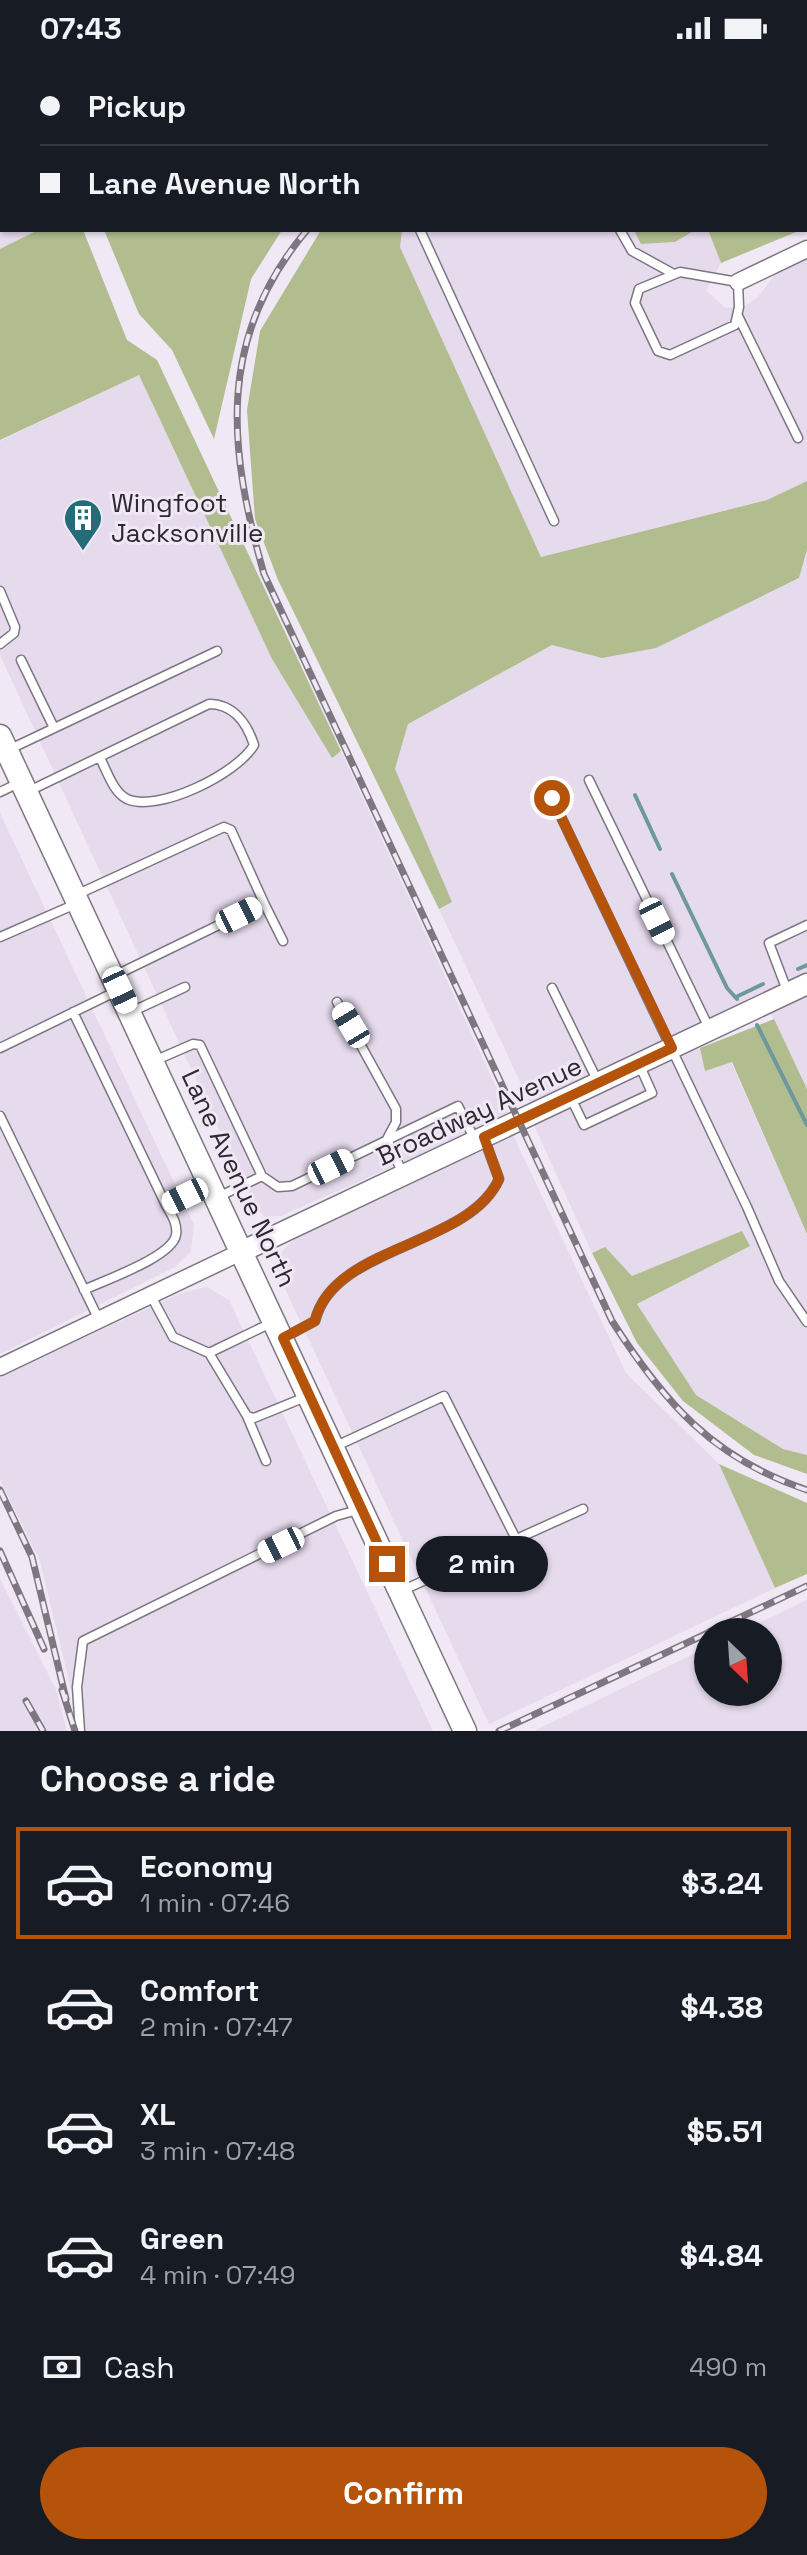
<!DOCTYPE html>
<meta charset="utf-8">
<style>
:root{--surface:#171b24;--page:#20242c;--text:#f1f3f6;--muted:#9ea1a6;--line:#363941;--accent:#b45309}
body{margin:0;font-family:"Space Grotesk",sans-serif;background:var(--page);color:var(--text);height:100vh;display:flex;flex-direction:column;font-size:30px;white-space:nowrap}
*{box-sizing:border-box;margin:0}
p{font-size:26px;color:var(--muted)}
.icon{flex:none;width:44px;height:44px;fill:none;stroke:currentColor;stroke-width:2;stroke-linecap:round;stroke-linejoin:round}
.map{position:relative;height:1675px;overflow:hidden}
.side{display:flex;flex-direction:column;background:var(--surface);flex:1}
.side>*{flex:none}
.guide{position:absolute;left:0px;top:0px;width:808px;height:176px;box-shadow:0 2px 6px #0004;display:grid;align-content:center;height:176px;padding:0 40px;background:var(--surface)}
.needle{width:52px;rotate:155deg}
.tools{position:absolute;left:694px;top:1562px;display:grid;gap:16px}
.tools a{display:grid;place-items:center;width:88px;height:88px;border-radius:50%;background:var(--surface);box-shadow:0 2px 6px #0004;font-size:40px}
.end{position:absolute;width:36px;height:36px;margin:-18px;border:10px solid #b45309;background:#fff;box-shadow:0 0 0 4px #fff}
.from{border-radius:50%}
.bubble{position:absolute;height:56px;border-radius:28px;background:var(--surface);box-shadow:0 2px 6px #0004;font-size:26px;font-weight:700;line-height:56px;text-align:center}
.car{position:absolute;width:24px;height:48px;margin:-24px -12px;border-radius:10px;box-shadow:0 0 6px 2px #0007;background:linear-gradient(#fff 24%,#345 0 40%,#fff 0 76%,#345 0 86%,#fff 0)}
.guide b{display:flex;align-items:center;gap:28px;height:76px;font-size:30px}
.guide b+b{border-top:2px solid var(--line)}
.guide i{width:20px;height:20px;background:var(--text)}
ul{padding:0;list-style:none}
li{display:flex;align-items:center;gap:24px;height:112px;margin:0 16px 12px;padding:0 24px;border:4px solid transparent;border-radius:0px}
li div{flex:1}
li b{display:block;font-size:30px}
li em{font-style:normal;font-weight:700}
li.on{border-color:var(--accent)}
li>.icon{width:72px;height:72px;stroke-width:1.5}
h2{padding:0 40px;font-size:36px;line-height:96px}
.pay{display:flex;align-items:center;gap:20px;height:88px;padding:0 40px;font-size:30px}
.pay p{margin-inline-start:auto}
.button{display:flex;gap:16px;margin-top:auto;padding:16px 40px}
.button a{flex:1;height:92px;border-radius:48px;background:var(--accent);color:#fff;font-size:32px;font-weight:700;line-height:92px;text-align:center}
.status{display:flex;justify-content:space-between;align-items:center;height:56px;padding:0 40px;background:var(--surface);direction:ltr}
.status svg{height:22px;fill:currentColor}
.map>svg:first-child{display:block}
.built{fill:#e6daed}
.forest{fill:#b1bd8f}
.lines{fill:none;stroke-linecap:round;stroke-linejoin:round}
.stream{stroke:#6d999c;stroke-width:4}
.service-casing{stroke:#7d7681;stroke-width:11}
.minor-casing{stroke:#7d7681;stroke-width:19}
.tertiary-casing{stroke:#7d7681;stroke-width:23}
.secondary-casing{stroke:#7d7681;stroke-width:25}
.service{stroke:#fff;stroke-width:8}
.minor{stroke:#fff;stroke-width:16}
.tertiary{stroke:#fff;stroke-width:20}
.secondary{stroke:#fff;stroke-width:22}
.rail-casing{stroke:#7d7880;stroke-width:7}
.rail{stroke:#f0e8f5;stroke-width:4;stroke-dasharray:12;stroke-linecap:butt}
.route{stroke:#b45309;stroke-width:10}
.labels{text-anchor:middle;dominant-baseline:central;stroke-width:6;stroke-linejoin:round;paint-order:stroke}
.poi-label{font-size:26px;fill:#2d2a2f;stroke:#f0e8f5;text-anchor:start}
.street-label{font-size:26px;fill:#2d2a2f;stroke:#f0e8f5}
</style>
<div class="status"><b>07:43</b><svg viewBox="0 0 49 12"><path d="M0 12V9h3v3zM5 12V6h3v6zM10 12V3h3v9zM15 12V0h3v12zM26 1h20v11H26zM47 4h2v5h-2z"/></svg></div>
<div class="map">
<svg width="807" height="1675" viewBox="0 0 807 1675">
<rect width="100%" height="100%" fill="#f0e8f5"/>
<path class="built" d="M0 0 31 2H2V174L39 176 0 193Z
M402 174H634L642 188 675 186 695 174H708L721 207 706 234 725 252 745 250 757 242 777 216 807 201V425L767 444 541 501 400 191Z
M139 319 272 603 332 701 341 695 509 1059 281 1160 265 1161 254 1149 0 599V385Z
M807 494V920L531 1049 439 853 452 846 395 713 408 668 552 589 602 602 799 523Z
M0 757 194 1169 191 1195 175 1211 0 1298Z
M807 937V1033L769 954Z
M700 992 705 1015 731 1006 807 1178V1399L783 1393 696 1339 637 1248 750 1190 742 1176 632 1220 605 1192 592 1197 533 1067 661 1005Z
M512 1077 626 1317 719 1408 775 1532 489 1668 278 1218 283 1194 296 1182Z
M207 1231 229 1244 433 1675H81L40 1505 0 1424V1321L181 1237Z
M0 1523 56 1634 67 1675H0Z
M807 1544V1675H534L708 1591V1636H768V1576H740Z"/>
<path class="forest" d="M31 0H561L31 2Z
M38 174H83L127 284 157 304 341 695 332 702 272 603 139 319 0 384V193Z
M104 174H282L251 223 214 383 172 294 139 258Z
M321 174H402L400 191 541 501 767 444 807 425V494L799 522 656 592 602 602 552 589 408 668 395 713 452 846 439 853 278 524 255 463 247 354 260 275Z
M634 174H695L675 186 641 188Z
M708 174H801L721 207Z
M774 963 807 1033V1178L732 1006 705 1015 700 992Z
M742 1175 750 1190 637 1248 696 1339 783 1393 807 1399V1418L754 1399 683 1345 637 1287 592 1197 605 1191 632 1220Z
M719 1408 807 1447V1518L775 1532Z"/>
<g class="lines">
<path class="stream" d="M635 739 660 793
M672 818 727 932 737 943
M798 913 807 909
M736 941 763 928
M757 969 807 1069"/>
<g class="service-casing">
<path id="service" d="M803 2 807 1
M420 174 554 465
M620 174 632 195 672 217
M680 216 738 226 739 251 735 269 670 299 658 295 635 247 639 233Z
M738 260 798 382
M0 535 15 571 14 577 0 588
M21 604 54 672
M8 694 217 595
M589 724 710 974
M0 736 21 726
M27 736 209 648C233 648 247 667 254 689 238 717 159 757 127 743 113 736 107 715 100 702
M552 742 747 1151 779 1225 807 1266
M76 839 224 771 231 774 264 847 114 920
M264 847 283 885
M0 881 78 847
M552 932 598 1026
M788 937 769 887 807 869
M337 946 396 1053V1066L387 1083 403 1118
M73 956 166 1149 207 1129
M131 956 185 931
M0 992 119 934
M154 1005 193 988 200 989 262 1120 218 1141
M570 1040 584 1069 652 1037 639 1008
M0 1060 99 1264
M262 1120 278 1131 292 1130 458 1050 475 1084
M84 1234C105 1224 172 1201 176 1179 178 1168 171 1158 166 1149
M151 1240 173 1281 209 1297 247 1360 254 1362 308 1340
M285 1281 315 1265C333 1189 469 1191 499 1123L484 1082
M209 1297 271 1267
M247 1360 266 1405
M334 1391 444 1340 516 1483
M401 1535 583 1453
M80 1675 77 1631 83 1585 336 1460 361 1453"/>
</g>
<g class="minor-casing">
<path id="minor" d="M738 226 807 193
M0 1311 243 1195"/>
</g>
<g class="tertiary-casing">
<path id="tertiary" d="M243 1195 807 928"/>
</g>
<g class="secondary-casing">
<path id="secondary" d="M0 680 465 1675"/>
</g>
<use href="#service" class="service"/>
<use href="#minor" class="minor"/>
<use href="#tertiary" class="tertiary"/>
<use href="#secondary" class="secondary"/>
<g class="rail-casing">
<path id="rail" d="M598 2 602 0
M307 174C216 282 228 392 264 518L612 1265C664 1346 712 1402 807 1434
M0 1434 32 1501 66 1643
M0 1495 44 1593
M709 1576 807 1530
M62 1634 75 1675
M26 1645 43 1675
M499 1675 708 1577"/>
</g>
<use href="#rail" class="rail"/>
</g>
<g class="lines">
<path class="route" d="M387 1508 283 1282 315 1265C333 1189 469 1191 499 1123L484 1081 672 992 552 742"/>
</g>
<defs>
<g id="building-pin" transform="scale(2)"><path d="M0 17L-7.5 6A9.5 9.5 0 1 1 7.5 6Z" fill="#256c79" stroke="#f0e8f5"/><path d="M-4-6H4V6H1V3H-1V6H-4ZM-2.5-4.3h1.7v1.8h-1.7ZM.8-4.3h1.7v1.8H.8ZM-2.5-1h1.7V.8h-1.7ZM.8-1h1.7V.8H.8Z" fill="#fff"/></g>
</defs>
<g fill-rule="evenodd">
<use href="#building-pin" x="83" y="462"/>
</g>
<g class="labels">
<g class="poi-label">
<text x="111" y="447">Wingfoot<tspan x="111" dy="30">Jacksonville</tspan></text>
</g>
<g class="street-label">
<text transform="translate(479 1055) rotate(-25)">Broadway Avenue</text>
<text transform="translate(239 1122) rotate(65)">Lane Avenue North</text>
</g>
</g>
</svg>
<div class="tools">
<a><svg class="needle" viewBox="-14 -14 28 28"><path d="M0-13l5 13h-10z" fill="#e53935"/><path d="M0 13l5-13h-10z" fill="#9ea1a6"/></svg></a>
</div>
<i class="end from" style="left:552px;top:742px"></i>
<i class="end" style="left:387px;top:1508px"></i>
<div class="bubble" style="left:416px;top:1480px;width:132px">2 min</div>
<i class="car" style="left:239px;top:859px;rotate:64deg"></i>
<i class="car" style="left:657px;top:865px;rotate:154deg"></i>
<i class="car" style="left:120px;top:934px;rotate:155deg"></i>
<i class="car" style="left:351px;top:969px;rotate:329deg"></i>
<i class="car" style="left:331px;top:1111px;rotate:64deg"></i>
<i class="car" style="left:185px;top:1140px;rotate:244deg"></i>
<i class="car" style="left:281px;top:1489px;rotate:244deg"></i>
<div class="guide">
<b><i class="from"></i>Pickup</b>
<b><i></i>Lane Avenue North</b>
</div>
</div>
<section class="side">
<h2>Choose a ride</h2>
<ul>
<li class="on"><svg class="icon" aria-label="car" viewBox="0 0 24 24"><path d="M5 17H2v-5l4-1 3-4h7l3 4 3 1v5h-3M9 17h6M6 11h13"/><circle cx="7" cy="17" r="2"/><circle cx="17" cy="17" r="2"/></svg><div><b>Economy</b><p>1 min · 07:46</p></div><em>$3.24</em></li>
<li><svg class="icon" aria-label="car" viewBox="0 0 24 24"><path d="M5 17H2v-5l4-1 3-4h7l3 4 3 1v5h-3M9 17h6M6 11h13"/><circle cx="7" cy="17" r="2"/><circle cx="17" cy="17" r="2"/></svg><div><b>Comfort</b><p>2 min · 07:47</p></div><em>$4.38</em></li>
<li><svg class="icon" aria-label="car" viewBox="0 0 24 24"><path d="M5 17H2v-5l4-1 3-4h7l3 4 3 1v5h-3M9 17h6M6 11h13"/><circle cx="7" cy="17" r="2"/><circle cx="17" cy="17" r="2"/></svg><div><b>XL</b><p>3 min · 07:48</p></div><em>$5.51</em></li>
<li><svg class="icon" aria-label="car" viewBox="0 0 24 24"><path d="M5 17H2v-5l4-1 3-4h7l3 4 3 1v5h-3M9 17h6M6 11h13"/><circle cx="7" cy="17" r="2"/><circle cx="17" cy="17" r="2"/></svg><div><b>Green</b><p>4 min · 07:49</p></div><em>$4.84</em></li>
</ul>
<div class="pay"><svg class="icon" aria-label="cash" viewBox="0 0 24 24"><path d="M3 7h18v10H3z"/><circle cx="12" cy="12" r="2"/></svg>Cash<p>490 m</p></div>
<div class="button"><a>Confirm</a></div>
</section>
